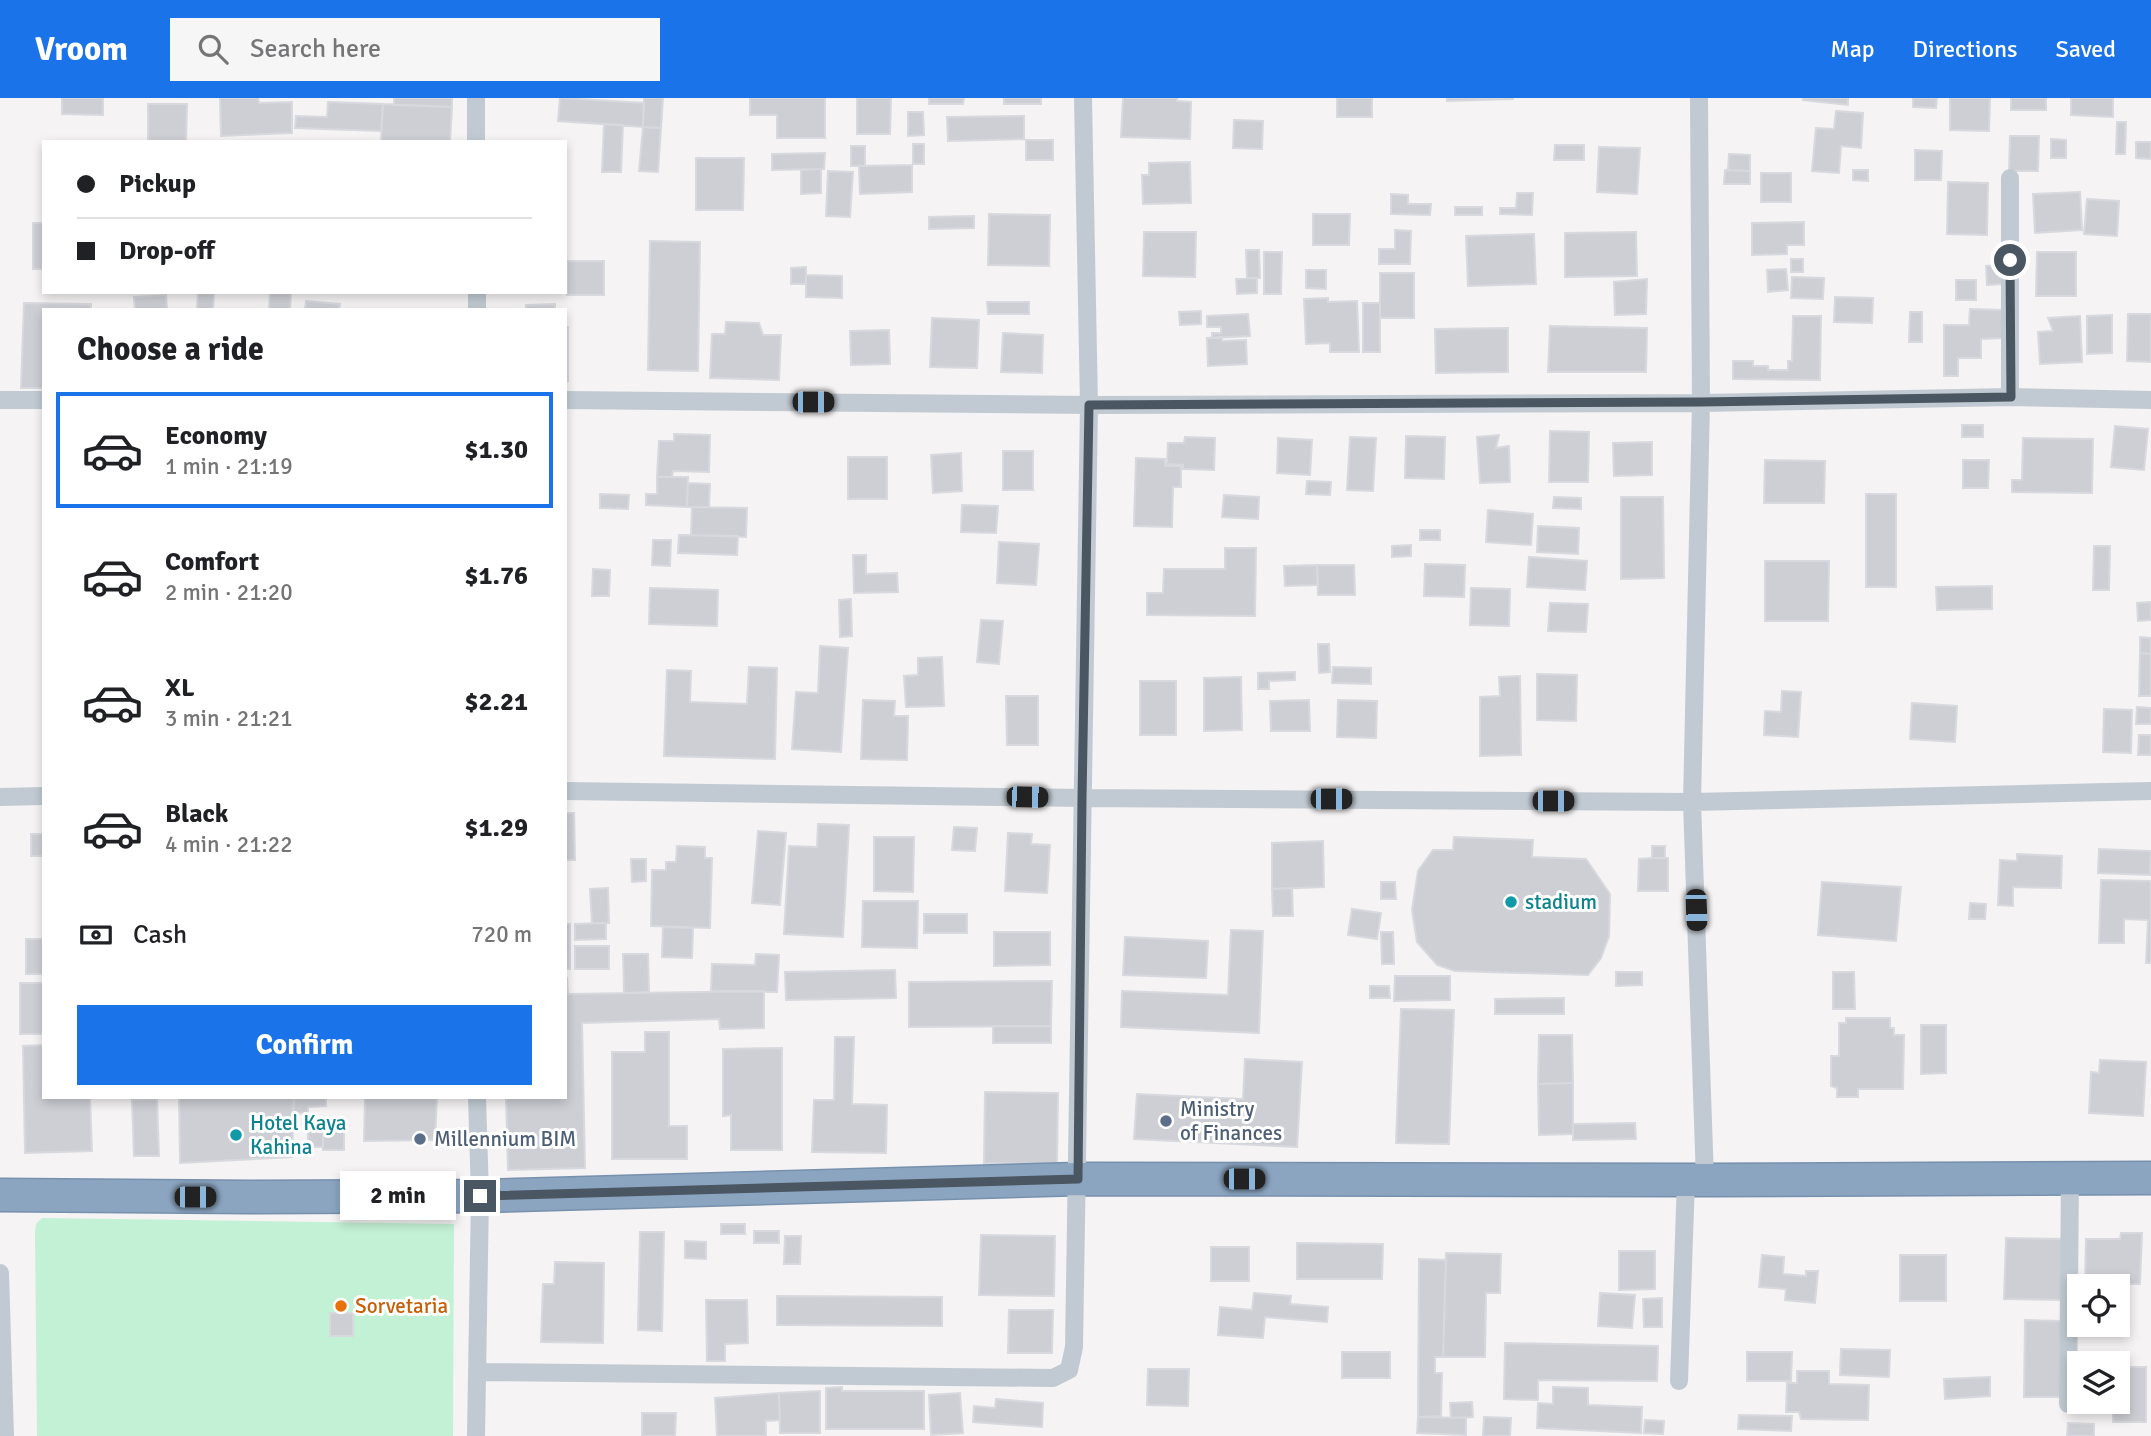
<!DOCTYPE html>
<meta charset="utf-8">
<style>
:root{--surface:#fff;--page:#f6f6f6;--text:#202124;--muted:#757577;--line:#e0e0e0;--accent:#1a73e8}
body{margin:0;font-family:Signika,sans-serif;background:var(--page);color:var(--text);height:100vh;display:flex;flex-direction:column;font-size:26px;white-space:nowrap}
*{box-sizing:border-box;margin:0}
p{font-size:23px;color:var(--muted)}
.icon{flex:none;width:38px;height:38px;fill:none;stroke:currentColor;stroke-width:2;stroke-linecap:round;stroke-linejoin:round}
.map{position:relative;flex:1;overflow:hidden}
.sheet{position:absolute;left:42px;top:210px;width:525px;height:791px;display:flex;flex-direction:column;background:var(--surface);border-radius:0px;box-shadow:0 4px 10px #0003}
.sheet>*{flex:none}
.hud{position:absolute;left:42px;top:42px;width:525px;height:154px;border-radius:0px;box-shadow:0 4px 10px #0003;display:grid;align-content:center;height:154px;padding:0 35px;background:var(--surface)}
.buttons{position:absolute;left:2067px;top:1176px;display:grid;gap:14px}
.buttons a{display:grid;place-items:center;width:63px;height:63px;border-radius:0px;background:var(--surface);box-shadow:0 4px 10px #0003;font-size:35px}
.end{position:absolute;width:32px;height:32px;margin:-16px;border:9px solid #4a5661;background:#fff;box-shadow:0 0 0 4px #fff}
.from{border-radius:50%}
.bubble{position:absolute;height:49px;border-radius:0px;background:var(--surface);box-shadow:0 4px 10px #0003;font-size:23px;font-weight:800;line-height:49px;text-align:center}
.car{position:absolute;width:21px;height:42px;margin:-21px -10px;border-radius:9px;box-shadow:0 0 5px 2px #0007;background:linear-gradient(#222 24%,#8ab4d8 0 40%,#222 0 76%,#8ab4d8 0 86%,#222 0)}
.hud b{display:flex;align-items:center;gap:24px;height:66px;font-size:26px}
.hud b+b{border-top:2px solid var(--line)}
.hud i{width:18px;height:18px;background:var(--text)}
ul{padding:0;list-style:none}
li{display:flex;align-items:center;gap:21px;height:116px;margin:0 14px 10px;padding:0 21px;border:4px solid transparent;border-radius:0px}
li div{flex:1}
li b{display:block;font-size:26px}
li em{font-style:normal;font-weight:800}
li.current{border-color:var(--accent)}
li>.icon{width:63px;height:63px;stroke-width:1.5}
h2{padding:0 35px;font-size:32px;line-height:84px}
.pay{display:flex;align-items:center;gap:18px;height:77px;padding:0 35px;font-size:26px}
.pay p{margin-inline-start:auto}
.cta{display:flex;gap:14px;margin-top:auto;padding:14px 35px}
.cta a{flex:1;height:80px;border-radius:0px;background:var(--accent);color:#fff;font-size:28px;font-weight:800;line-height:80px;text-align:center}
header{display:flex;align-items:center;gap:42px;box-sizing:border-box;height:98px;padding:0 35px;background:var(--accent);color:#fff}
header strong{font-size:33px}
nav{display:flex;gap:38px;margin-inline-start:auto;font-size:24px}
.search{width:490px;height:63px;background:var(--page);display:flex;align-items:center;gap:18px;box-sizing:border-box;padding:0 24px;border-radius:0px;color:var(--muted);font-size:26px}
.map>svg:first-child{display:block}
.green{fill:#c3f1d5}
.building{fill:#cdcfd5;stroke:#d7d9de;stroke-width:2}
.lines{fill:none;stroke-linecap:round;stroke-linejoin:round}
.highway-casing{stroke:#7690ad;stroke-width:35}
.street{stroke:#c1cad2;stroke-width:18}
.highway{stroke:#8ba5c1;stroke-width:32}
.route{stroke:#4a5661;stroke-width:9}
.culture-dot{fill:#0f9aa8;stroke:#fff;stroke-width:2.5}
.service-dot{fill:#5c6f8a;stroke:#fff;stroke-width:2.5}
.food-dot{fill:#e8710a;stroke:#fff;stroke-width:2.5}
.labels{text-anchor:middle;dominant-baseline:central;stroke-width:6;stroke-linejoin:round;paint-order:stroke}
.culture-label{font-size:21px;fill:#0d838f;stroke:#fff;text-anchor:start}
.service-label{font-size:21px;fill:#4e5e75;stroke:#fff;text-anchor:start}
.food-label{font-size:21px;fill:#c56008;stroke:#fff;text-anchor:start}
</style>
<header>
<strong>Vroom</strong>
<div class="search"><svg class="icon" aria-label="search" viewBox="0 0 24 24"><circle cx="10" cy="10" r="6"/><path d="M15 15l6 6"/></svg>Search here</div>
<nav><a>Map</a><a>Directions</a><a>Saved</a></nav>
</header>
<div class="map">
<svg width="2151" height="1338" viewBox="0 0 2151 1338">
<rect width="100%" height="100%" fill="#f5f3f3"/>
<path class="green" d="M42 1120 454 1126 453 1338H37L35 1134 36 1126Z"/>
<path class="building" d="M62 0H103V17L62 16Z
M220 0H258L259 5 292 4V35L221 38Z
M394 0H452V9L394 7Z
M560 0 644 5 643 29 558 23Z
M644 0H663L661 30 643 29Z
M750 0H825V40H777V17H750Z
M857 0H891L890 36H857Z
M929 0H964L963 6H929Z
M1004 0H1041V6H1004Z
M1123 0H1177V3L1191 4 1190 41 1121 39Z
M1337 0H1372V19H1337Z
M1447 0H1513V1L1447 3Z
M1803 0H1848V7L1803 2Z
M1913 0H1937L1936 10 1913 9Z
M1950 0H1990L1989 33 1950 32Z
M2011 0H2046V12H2011Z
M2071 0H2113V19L2071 17Z
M328 4 383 6 381 33 295 30 296 18 327 19Z
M148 6H187L186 44H148Z
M383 6 452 9 450 44H381Z
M1836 13 1863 15 1861 50 1841 48 1839 75 1812 73 1816 30 1834 31Z
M908 14H923L924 37 908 38Z
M1024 18V41L948 43 947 19Z
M1234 22 1263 23 1262 51 1233 50Z
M2117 24H2126L2125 56H2116Z
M604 26 623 27 621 74H602Z
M643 29 661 30 658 74 639 73Z
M2010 38H2039L2038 73H2009Z
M2051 41 2066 42V60H2051Z
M1026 42H1053V62H1026Z
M2136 44H2151V61L2136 60Z
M913 46H924V66H913Z
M1555 47H1584V62H1554Z
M851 48H865V68H851Z
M1599 49 1640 50 1637 96 1597 94Z
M1915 52 1942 53 1941 82H1915Z
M825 55 824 71 772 72V56Z
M1729 56 1750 57V73L1728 72Z
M696 60H744L743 112H696Z
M1190 64 1191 105 1143 106 1142 77H1149V65Z
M912 67V94L860 96 859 68Z
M821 71V95L801 96V72Z
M1725 72 1750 73V86H1724Z
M1853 72H1868V83L1853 82Z
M828 73 853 74 850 119 826 118Z
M1761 75H1791V104H1761Z
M1948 84 1988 85 1987 137 1947 136Z
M2080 94 2082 132 2035 135 2033 96Z
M1517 95H1533L1532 117 1500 116V110H1516Z
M1391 96 1408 97V106H1431L1430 117 1391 116Z
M2087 101 2119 103 2117 138 2084 136Z
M1455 109H1482V117H1455Z
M989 116 1050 117 1049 168 988 167Z
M1313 116H1350L1349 147H1313Z
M974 118V130L929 131V119Z
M1804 124V147H1787V156L1752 157V125Z
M33 125H44V171H33Z
M1395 132 1411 133 1410 166H1379V151H1395Z
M1144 134H1196L1195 179 1143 178Z
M1636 134 1637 178 1565 179V135Z
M1534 136 1536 186 1468 188 1466 138Z
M650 143 700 144 698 273 648 272Z
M1246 152H1259L1260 180H1247Z
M1264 154H1282L1281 196H1264Z
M2037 154H2076V198H2036Z
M1791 161H1803V174H1791Z
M567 163H604V197H567Z
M2001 167 2003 186 1987 187 1986 168Z
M806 169V186H791V170Z
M1786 171 1788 192 1768 194 1767 172Z
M1306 172H1326V191L1306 190Z
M1380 175H1414V220H1380Z
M806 177 842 178V200L806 199Z
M1792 179 1824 180 1823 201 1791 200Z
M1257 180V195L1237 196 1236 181Z
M1647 181 1646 216 1615 217 1614 184Z
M1956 182H1976V202H1956Z
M198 194H214L213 212H197Z
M270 194H291L290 212H269Z
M166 197 167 212H135L134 199Z
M1835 199 1873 200 1872 225 1834 224Z
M1328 200V204L1357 203 1359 254H1330V245L1306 246 1304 201Z
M306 203 340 206 339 212H305Z
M987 204H1029V216H988Z
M24 205 91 206V212H44V290H21Z
M1363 205H1380V254H1363Z
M555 206V212H526V207Z
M1970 211 2002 212V240L1981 241V260H1958V278H1944V227H1969Z
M1201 213V226L1180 227 1179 214Z
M1910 214H1922V244H1909Z
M1248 216 1250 238 1212 240V235H1221V229H1207V218Z
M2128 216H2151V264L2127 263Z
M2112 217V255L2087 256V218Z
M1793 218H1821L1820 282 1733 281V263H1753V268H1768V272H1788V263H1792Z
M2080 218 2082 264 2040 266 2038 234 2053 233 2048 220Z
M932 220 979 222 977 270 930 269Z
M726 224 759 225 763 237H781L779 282 710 280 712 236H725Z
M1550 228 1647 230 1646 274H1548Z
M565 229H568V283H565Z
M1508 230V274L1436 275 1435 231Z
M889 232 890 266 851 267 850 233Z
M1003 235 1043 237 1042 275 1001 274Z
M1222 239V243L1246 242 1247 266 1208 268 1207 240Z
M1962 327H1983V339H1962Z
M2115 328 2148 331 2144 372 2111 369Z
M1550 333 1589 334 1588 384H1549Z
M674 336 710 337 709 374 673 373 672 379H657L659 343H674Z
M1499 337 1496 350 1509 348 1510 384 1480 385 1477 339Z
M1406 338 1445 339 1444 381 1405 380Z
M1185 339 1215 340 1214 372 1183 371V367L1167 366 1168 345H1184Z
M1350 339 1376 340 1373 393 1347 392Z
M1278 340 1312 342 1310 377 1277 375Z
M2023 340 2093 341 2092 395 2012 394V382H2022Z
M1652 344V377L1614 378 1613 345Z
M1003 353H1033V392H1003Z
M961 355 962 393 933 395 931 357Z
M848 359H887V401H848Z
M1136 360 1165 361V368H1181V389H1173L1172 429 1134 428Z
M1765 362 1825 363 1824 405H1764Z
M1963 362H1989L1988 390H1963Z
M657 379H688L687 409 646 407V396H657Z
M1307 383 1331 384 1330 397 1306 396Z
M688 385 710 386 709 409H687Z
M600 396 629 397 628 411 600 410Z
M1866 396H1896V489H1866Z
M1224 397 1259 399 1258 421 1222 419Z
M1554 399 1581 400V411L1553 410Z
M1621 399H1663L1664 480 1621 481Z
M962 407 998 408 996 435 961 434Z
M692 409 747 410 746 439 691 437Z
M1488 412 1533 416 1531 447 1486 444Z
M1538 428 1579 430 1578 456 1537 454Z
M1420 432H1440V442H1420Z
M679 437 738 438 737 457 678 455Z
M653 442H671L670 468 652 467Z
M999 444 1039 446 1036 487 997 485Z
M1411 447V458L1392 459V448Z
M2094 448H2110L2109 492H2093Z
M1225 450H1256L1255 518 1147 517V495H1163L1164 471H1225Z
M853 457H866V476L897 475 898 494 854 495Z
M1529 459 1587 463 1585 492 1527 489Z
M1765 463H1829L1828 523H1765Z
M1425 466 1465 467 1464 499 1424 498Z
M1317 467H1354L1355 497H1318Z
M1317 467 1318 487 1285 488 1284 468Z
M593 471 610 472 609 498H592Z
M1992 488V511L1937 512 1936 489Z
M650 490 718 492 717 528 649 526Z
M1471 490 1510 491 1509 528 1470 527Z
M851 501 852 538 840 539 839 502Z
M2151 504V522L2138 523 2137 505Z
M1550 505 1588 506 1586 534 1548 533Z
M981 522 1003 523 999 566 977 564Z
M2140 539 2151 540V556L2140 555Z
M1318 546H1329L1330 574 1319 575Z
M820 548 848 550 841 654 792 651 796 594 818 595Z
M2140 555 2151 556V598H2139Z
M942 559 944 608 906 609 904 578 918 577V560Z
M749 569 777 570 775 661 664 658 667 572 691 573 690 604 747 606Z
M1333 569 1371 570V586L1332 585Z
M1295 574V582L1269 583V591H1258V575Z
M1537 576 1577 577 1576 623 1537 622Z
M1520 578 1521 657 1480 658V599L1500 598 1499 579Z
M1241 579 1242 632 1204 633V580Z
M1140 583H1176V637H1140Z
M1782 593 1801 594 1798 639 1764 637 1765 613 1781 614Z
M1006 598H1038V647H1007Z
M863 602 895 603 894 618H908L907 662 861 661Z
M1309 602 1310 633H1271L1270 603Z
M1338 602 1377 603 1376 640 1337 639Z
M1912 605 1957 608 1955 644 1910 641Z
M2137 609 2151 610V626H2136Z
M2104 611 2132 612 2131 655 2103 654Z
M2139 637H2151V657H2138Z
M565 715H574L575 762H565Z
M818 726 849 727 843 839 784 836 789 748 817 749Z
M954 729 977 730 975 753 952 752Z
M758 733 786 735 780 807 752 805Z
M1008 735 1032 736 1031 746 1050 747 1047 795 1005 793Z
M31 736H44V758H31Z
M874 739H914L913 794 874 793Z
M1454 739 1533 742 1532 759 1586 761 1610 796 1609 838 1601 860 1588 877 1455 873 1437 867 1417 844 1412 812 1418 773 1433 752H1453Z
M1323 743 1324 789 1272 791V745Z
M677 748 705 749V760H712L710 830 651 828 652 772H666V764H676Z
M1652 748H1665V760H1652Z
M2099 751 2151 753 2150 777 2098 775Z
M2017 756 2062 758 2061 790 2013 789V808L1998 807 2000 762 2017 763Z
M1652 760H1668V793H1638L1639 761Z
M631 761H646V783L632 784Z
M2101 782 2151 783V865H2146L2148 822 2124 821V845H2099Z
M1381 784H1395L1396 801H1381Z
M1822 784 1901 789 1896 843 1818 837Z
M608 790 609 825H592L590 791Z
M1292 790 1293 818H1273L1272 791Z
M863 803H918L917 850 862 849Z
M1970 805 1986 806 1985 821H1969Z
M1352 811 1381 815 1377 841 1348 837Z
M924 816H967V835H924Z
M606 825V841L575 842V826Z
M565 826H570V871H565Z
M663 829 693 830 692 860 662 859Z
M1231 832 1263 833 1259 935 1121 929 1122 893 1228 897Z
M994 834H1050V867L994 868Z
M1381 834H1393L1394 866H1382Z
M1125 839 1208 843 1206 880 1123 877Z
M26 841H44V876H26Z
M575 848H609V871H575Z
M623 856H648L649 894 624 895Z
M756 856 779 857 777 894 711 893 712 866 755 867Z
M895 872 896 900 786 902 785 874Z
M1616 874H1642V887L1616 888Z
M1833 874H1854L1855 911H1833Z
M1395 878H1450V902L1394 903Z
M565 880H567L568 896 764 893V930L720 931 719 921 582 925 585 1070 508 1072 506 999H565Z
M1052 883 1051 928 909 929V884Z
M20 885H44V936H20Z
M1370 888H1389L1390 900H1370Z
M1564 900V916H1495V901Z
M1401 911 1454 912 1449 1046 1396 1045Z
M1846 920H1890V930H1894V937H1904L1903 991H1858V999H1837V990L1831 988V958H1839V925H1846Z
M1921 927H1946V975L1921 976Z
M993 928H1051V945H993Z
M645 934H669V1028H687V1061H612V954H645Z
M1539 937H1572L1573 985 1538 986Z
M835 939H854L852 1006 887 1007 886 1055 812 1054 814 1002H834Z
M44 947V999H90L92 1053 25 1055 23 948Z
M782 950V1052H731V1017L723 1018V951Z
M1245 961 1302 964 1297 1049 1134 1041 1137 996 1243 1001Z
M2100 962 2146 964 2143 1018 2089 1015 2091 974 2099 975Z
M1573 985V1036L1539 1037 1538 986Z
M985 994 1058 995 1057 1066 984 1065Z
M179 999H294L292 1059 180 1065Z
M294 999H326V1008L308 1009V1015L293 1016Z
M365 999H437L435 1042 364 1043Z
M157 1001 159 1058H134L132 1002Z
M308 1023H323V1049H308Z
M1635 1025 1636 1041 1573 1042V1026Z
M323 1033H344V1052H323Z
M721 1126H745V1136H721Z
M754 1133H779V1145H754Z
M640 1134H664L662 1233 638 1232Z
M2121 1135H2142L2140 1186H2103V1188H2085L2086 1141H2120Z
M981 1137 1055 1138 1054 1198 979 1197Z
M785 1138H801L800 1166H784Z
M2006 1140 2067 1141 2066 1202 2004 1201Z
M685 1143 706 1144V1161L685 1160Z
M1297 1145 1383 1146 1382 1181H1297Z
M1211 1149H1249V1183H1211Z
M1619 1153H1655V1191L1619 1192Z
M1446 1155 1501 1156 1500 1195H1486L1485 1259H1443Z
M1762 1157 1784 1159 1783 1176 1806 1178V1173H1818L1815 1205 1785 1202 1786 1191 1759 1189Z
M1900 1157H1946V1203H1900Z
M1419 1161 1446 1162 1443 1259H1435V1275H1442L1441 1318 1418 1319Z
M555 1164 604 1165 603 1245 541 1244 543 1186H554Z
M1254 1195 1291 1198 1290 1206 1328 1209 1327 1224 1265 1219 1263 1240 1218 1237 1220 1209 1252 1212Z
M1600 1195 1635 1197 1632 1230 1598 1228Z
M777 1198 942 1199V1228L777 1227Z
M1662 1200V1229H1644L1643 1201Z
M706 1202H747L748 1245 725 1246V1263H707Z
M1009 1212H1053L1052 1255H1008Z
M330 1215H353V1238H330Z
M2025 1222 2061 1223 2060 1299H2024Z
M1505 1245 1658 1248 1657 1283 1538 1282V1302L1504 1301Z
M1841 1251 1890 1252 1889 1279 1840 1277Z
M1342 1254H1390V1280H1342Z
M1747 1254H1792L1791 1283H1747Z
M2118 1269H2146V1324H2113V1304L2097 1305 2118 1304Z
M1148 1271H1189L1188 1308 1147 1307Z
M1797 1273H1829V1286L1869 1287 1868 1322 1801 1321 1799 1314H1786L1787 1285H1797Z
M1990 1279V1298L1945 1301 1944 1281Z
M842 1289V1293H924V1331H826V1290Z
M1553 1289 1588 1290V1307L1642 1309 1641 1335 1537 1330 1538 1305 1553 1306Z
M820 1293V1335H780L779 1295Z
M779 1295 780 1322 766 1323V1338H717L715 1300Z
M960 1295 963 1335 931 1337 929 1297Z
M996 1301 1043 1305 1042 1329 973 1324 974 1308 995 1310Z
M1472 1304 1473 1319 1451 1320 1450 1305Z
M642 1315H676L675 1338H642Z
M1739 1317 1792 1318 1791 1333 1738 1331Z
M1418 1319 1466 1320V1337L1417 1335Z
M1484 1319 1511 1320 1510 1338H1483Z
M1645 1322 1664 1323 1663 1336 1644 1335Z
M2068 1325 2094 1326V1338H2067Z"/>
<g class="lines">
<g class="highway-casing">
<path id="highway" d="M0 1097 251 1099 480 1098 1078 1081 1705 1082 2151 1080"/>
</g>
<path class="street" d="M476 0V44
M1699 0 1701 305 1692 704 1705 1082
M2010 80V299
M477 194V212
M0 302H44
M565 302 1089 307 1701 305 2010 299 2151 302
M565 693 1082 700 1692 704 2151 693
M0 699 44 698
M0 1175 5 1338
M478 1274 1053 1280 1069 1272 1074 1249 1089 307 1083 0
M1679 1283 1686 1082
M2068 1306 2070 1080
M476 1338 480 1098 477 999"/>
<use href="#highway" class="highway"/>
</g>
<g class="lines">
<path class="route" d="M480 1098 1078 1081 1082 700 1089 307 1701 304 2011 299 2010 162"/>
</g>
<g class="culture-dot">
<circle cx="1511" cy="804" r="7"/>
<circle cx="236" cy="1037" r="7"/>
</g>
<g class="service-dot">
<circle cx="1166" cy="1023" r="7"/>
<circle cx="420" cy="1041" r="7"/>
</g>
<circle class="food-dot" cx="341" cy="1208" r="7"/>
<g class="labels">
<g class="culture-label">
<text x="1525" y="804">stadium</text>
<text x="250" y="1025">Hotel Kaya<tspan x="250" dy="24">Kahina</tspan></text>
</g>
<g class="service-label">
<text x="1180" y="1011">Ministry<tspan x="1180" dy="24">of Finances</tspan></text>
<text x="434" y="1041">Millennium BIM</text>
</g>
<g class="food-label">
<text x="355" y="1208">Sorvetaria</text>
</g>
</g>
</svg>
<div class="buttons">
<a><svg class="icon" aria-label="locate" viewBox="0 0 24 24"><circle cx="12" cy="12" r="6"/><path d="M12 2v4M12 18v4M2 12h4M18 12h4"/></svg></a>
<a><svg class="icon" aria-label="layers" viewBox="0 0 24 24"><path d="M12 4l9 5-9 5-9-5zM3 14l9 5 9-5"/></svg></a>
</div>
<i class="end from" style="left:2010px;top:162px"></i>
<i class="end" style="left:480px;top:1098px"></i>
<div class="bubble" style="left:340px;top:1073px;width:116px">2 min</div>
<i class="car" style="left:813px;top:304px;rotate:90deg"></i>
<i class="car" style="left:1027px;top:699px;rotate:91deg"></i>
<i class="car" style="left:1331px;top:701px;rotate:90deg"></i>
<i class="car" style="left:1553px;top:703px;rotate:90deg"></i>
<i class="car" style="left:1696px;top:812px;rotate:178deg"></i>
<i class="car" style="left:1244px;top:1081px;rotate:90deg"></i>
<i class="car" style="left:195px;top:1099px;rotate:90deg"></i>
<div class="hud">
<b><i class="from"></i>Pickup</b>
<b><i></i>Drop-off</b>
</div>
<section class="sheet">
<h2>Choose a ride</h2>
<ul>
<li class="current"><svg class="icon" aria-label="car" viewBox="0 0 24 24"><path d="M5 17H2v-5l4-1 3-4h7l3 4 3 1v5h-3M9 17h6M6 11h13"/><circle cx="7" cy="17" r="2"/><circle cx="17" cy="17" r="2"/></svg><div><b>Economy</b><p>1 min · 21:19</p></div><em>$1.30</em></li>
<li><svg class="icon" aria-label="car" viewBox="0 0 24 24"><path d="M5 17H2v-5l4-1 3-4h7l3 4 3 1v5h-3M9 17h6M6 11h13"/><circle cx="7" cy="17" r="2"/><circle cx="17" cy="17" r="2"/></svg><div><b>Comfort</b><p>2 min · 21:20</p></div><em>$1.76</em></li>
<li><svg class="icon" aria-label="car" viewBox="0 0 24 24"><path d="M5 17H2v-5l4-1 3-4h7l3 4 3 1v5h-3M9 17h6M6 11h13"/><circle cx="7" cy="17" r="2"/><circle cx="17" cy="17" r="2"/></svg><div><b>XL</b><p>3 min · 21:21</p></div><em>$2.21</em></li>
<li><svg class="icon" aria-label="car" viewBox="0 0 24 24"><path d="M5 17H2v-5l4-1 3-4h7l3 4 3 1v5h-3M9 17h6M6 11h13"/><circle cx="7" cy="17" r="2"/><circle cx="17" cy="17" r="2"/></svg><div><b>Black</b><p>4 min · 21:22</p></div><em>$1.29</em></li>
</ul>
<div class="pay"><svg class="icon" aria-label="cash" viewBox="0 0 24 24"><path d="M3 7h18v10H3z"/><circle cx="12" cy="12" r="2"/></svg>Cash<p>720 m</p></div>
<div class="cta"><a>Confirm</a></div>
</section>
</div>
